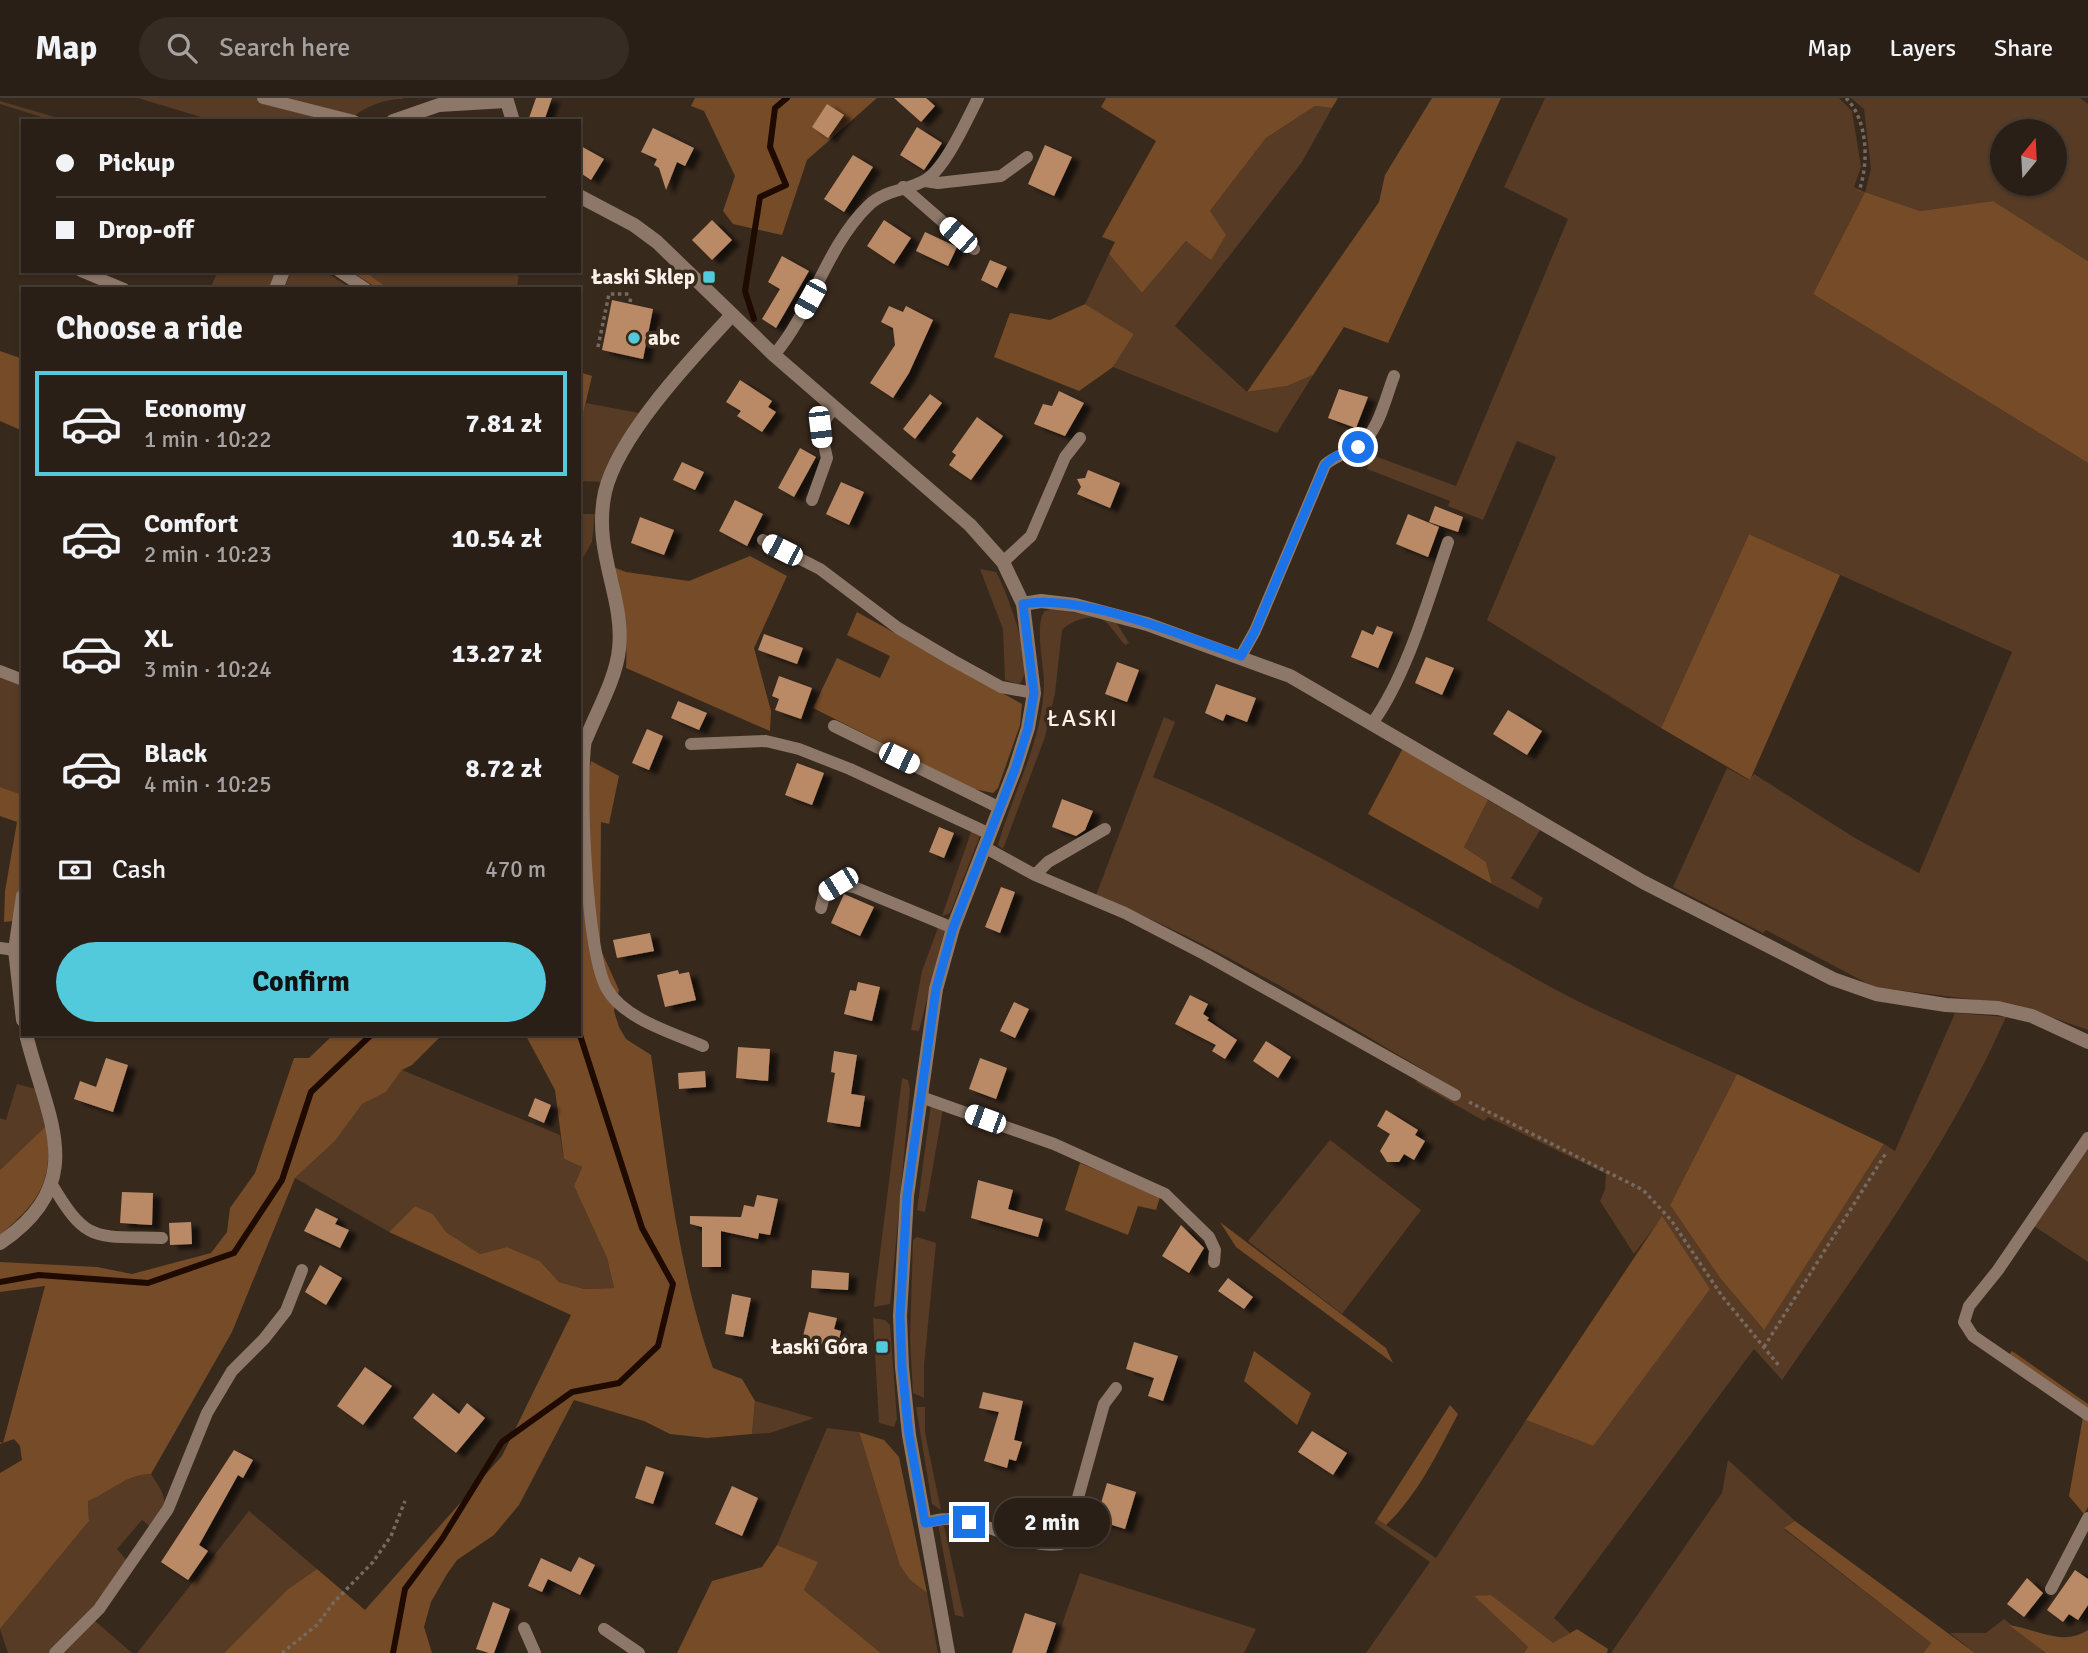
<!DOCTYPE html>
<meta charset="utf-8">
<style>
:root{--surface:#2a1f16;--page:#362c23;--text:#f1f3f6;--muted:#a5a2a1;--line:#463d35;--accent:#53cadc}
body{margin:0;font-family:Signika,sans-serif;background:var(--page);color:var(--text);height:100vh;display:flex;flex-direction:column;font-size:26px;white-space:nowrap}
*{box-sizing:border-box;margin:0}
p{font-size:23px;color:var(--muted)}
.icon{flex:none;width:38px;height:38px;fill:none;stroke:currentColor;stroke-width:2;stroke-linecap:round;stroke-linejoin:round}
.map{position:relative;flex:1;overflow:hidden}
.panel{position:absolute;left:21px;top:189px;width:560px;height:749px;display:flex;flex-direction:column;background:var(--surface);border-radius:0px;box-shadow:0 2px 5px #0004,0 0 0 2px var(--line)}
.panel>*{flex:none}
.guide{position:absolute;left:21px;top:21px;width:560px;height:154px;border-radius:0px;box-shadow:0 2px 5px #0004,0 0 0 2px var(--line);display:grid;align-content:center;height:154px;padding:0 35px;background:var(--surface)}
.needle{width:46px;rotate:18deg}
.buttons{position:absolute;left:1990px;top:21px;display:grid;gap:14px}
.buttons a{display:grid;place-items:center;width:77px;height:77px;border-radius:50%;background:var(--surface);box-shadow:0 2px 5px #0004,0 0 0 2px var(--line);font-size:35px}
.end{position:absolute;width:32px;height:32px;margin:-16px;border:9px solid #1a73e8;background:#fff;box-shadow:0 0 0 4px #fff}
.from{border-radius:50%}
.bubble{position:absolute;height:49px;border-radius:24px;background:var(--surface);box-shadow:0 2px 5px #0004,0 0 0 2px var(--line);font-size:23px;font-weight:800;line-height:49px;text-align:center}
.car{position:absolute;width:21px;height:42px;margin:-21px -10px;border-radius:9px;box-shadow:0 0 5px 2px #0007;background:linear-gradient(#fff 24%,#345 0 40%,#fff 0 76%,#345 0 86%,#fff 0)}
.guide b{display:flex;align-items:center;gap:24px;height:66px;font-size:26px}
.guide b+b{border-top:2px solid var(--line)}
.guide i{width:18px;height:18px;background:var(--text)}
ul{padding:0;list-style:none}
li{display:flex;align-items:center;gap:21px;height:105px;margin:0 14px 10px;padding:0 21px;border:4px solid transparent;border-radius:0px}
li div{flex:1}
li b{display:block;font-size:26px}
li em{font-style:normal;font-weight:800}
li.on{border-color:var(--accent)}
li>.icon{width:63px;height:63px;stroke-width:1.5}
h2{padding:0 35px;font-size:32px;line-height:84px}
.pay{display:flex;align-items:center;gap:18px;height:77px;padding:0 35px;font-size:26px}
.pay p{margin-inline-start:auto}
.button{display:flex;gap:14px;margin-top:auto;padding:14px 35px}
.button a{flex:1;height:80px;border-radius:42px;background:var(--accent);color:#111;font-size:28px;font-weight:800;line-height:80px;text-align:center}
header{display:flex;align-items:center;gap:42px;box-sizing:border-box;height:98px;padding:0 35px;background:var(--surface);border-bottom:2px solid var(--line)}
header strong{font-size:33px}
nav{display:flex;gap:38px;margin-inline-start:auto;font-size:24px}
.search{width:490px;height:63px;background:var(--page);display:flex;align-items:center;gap:18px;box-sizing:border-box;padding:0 24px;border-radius:38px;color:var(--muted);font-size:26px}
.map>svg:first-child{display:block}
.green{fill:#573b25;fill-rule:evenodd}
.forest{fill:#764b27}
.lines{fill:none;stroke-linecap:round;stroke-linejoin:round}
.stream{stroke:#1f0a00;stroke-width:6}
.building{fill:#ba8a66;filter:url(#shadow)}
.path{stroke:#77695f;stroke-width:3.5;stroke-dasharray:3.5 3.5;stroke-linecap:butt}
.service{stroke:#8c7768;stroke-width:12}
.minor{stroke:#8c7768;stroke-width:14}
.tertiary{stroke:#8c7768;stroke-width:14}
.route{stroke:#1a73e8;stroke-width:9}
.poi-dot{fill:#53cadc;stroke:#38291d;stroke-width:2.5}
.labels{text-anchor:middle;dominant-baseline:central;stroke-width:7;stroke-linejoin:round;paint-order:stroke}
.poi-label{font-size:21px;font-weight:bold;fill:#fbf0e8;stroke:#38291d;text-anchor:end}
.quarter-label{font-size:24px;letter-spacing:2px;fill:#fbf0e8;stroke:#38291d}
</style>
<header>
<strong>Map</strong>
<div class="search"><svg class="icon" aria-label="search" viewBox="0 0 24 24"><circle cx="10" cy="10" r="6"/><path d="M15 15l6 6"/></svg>Search here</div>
<nav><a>Map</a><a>Layers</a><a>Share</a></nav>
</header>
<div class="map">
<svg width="2088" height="1555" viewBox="0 0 2088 1555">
<defs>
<filter id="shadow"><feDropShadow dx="8" dy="4.5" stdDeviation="2" flood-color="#0009"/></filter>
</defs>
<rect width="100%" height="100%" fill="#38291d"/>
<path class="green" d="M138 0H403V1C386 0 360 10 349 23H214Z
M1545 0H1839L1852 13 1861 69 1854 89 1865 94 1871 71 1864 11 1851 0H2080L2088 6V163L1993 103 1920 113 1865 94 1813 196 2088 365V932L2017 907 1874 889 1766 832 1763 835 1673 789 1727 670 1749 682 1754 676 1855 740 1919 775 2012 554 1749 436 1661 630 1487 522 1556 359 1517 343 1483 422 1448 408 1450 403 1367 371 1372 357 1456 388 1568 121 1504 89ZM2002 33H2054V86H2002Z
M0 3 68 23H54L0 6Z
M1315 8 1332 10 1302 64 1175 228 1247 294 1287 288 1313 277 1277 335 1113 269 1134 236 1085 206 1109 156 1142 195 1187 142 1211 161 1210 113 1266 40Z
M218 173 244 176 277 173 269 191H210Z
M291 173H324L352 191H284Z
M364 173H519L517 191H389Z
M586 305 644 316 603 384 579 383V329Z
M579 416H595L592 444 581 463Z
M980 471 996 474C1006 491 1037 572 1019 586L1005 582 1003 531Z
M1053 510 1116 524 1129 545 1125 547C1119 541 1114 532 1108 526 1096 513 1072 522 1062 532L1055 595 1045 639 1003 751 998 747C1013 694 1043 642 1044 586 1044 567 1034 525 1045 513Z
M0 577 23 587V697L0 689Z
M1164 619 1175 624 1153 679C1286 735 1410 810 1536 881 1600 917 1671 945 1737 976L1670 1107 1720 1180 1763 1231 1884 1046 1895 1053 1955 915 2006 919C1948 1049 1863 1165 1782 1282L1754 1251 1554 1520 1570 1535 1553 1546 1491 1497 1475 1499 1528 1549 1524 1555H1366L1430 1464 1374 1425 1377 1421 1436 1460 1526 1322 1593 1348 1662 1119 1634 1156 1600 1103 1605 1092 1606 1076 1488 1019 1484 1023 1416 984 1418 981 1459 993C1341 923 1224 850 1096 797Z
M1488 702 1540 732 1511 780 1543 800 1538 811 1492 786 1486 764 1464 749Z
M972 731 981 735 950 815 942 818Z
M939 827 945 830 919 933 911 932 922 873Z
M402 972 560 1037 564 1061 582 1069 574 1088 607 1160 614 1190 584 1191 559 1184 540 1163 507 1149 480 1156 446 1134 433 1116 415 1108 389 1134 295 1080 335 1043 362 1005 386 994Z
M902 980 908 982 910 992 891 1198 890 1206 874 1209 876 1187Z
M17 986 36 991 48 1026 0 1072V1020L6 1022Z
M931 1006 943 1011 925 1114 917 1112Z
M1330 1042 1421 1112 1342 1216 1248 1143Z
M2088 1049V1164L2034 1128Z
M917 1139 936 1145 924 1267V1300L913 1295 910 1241 913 1142Z
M873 1220 885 1222 890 1227 897 1321 894 1329 879 1325Z
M755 1303 814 1320 770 1335 752 1336Z
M916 1309H925V1335L941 1412 932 1406Z
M827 1330 859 1334 900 1468 910 1482 927 1495 938 1555H881L804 1492 817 1464 777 1447Z
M1728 1362 1795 1423 1784 1431 1931 1545 1923 1555H1611L1722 1395Z
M151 1376C168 1402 169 1403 151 1429L142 1422 117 1451 128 1464 94 1509 50 1555H8L0 1531 89 1423 88 1403C113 1393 124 1377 151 1376Z
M249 1413 317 1471 288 1491 224 1555H137Z
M938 1426 944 1428 964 1519 955 1517Z
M1080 1475 1256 1531 1244 1555H1052Z
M2004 1521 2046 1555H1975L1950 1535H1986Z
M94 1522 132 1555H62Z"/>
<path class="forest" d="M695 0H877L807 62 782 137 733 126 723 113 735 78 704 13 691 8Z
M1106 0H1338L1332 10 1315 8 1266 40 1210 113 1226 137 1211 162 1186 143 1142 195 1109 156 1115 144 1102 139 1156 43 1101 9Z
M1432 0H1501L1388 245 1344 229 1313 277 1287 288 1247 294 1379 104 1385 77Z
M1865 94 1920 113 1993 103 2088 163V365L1813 196Z
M351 173H364L389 191H378Z
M1085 206 1134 236 1113 269 1079 293 994 259 1010 215 1050 222Z
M0 253 23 261V333L0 323Z
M579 274 592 278 583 316 579 314Z
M1749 436 1840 477 1750 682 1661 630Z
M750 458 787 478 754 550 771 613 770 633 626 570C628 535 622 503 613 469L626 474 689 483Z
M857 514 1022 606 1020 627 998 690 993 695 974 691 813 610 837 560 880 580 890 558 847 537Z
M1404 648 1488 702 1464 749 1486 764 1492 786 1368 716Z
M591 663 619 678 609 726 601 724 600 850 619 892 614 913 619 929 626 941 651 957C667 1062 677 1169 713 1270L742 1281 755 1303 752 1336 707 1340 670 1336 644 1323 574 1302 519 1407 494 1437 457 1462 447 1476 431 1504 424 1529 432 1555H224L288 1491 317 1471 365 1512 502 1358 571 1217 389 1134 415 1108 433 1116 446 1134 480 1156 507 1149 540 1163 559 1184 584 1191 614 1190 607 1160 574 1088 582 1069 564 1061 555 992 525 936H579V677L586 692Z
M0 689 23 697V774L14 823 4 824 5 793 17 724 0 718Z
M334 936H443L412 967 402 972 386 994 362 1006 335 1043 295 1080 232 1234 151 1376C124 1377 113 1393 88 1403L89 1423 0 1531V1375L22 1362 20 1348 14 1341 0 1346V1344L3 1345 45 1188 0 1194V1164L97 1169 132 1176 211 1155 227 1134 230 1110 255 1075 294 960H309Z
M1737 976 1884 1046 1764 1232 1720 1180 1670 1107Z
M48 1026C51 1083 45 1099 0 1137V1072Z
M1080 1065 1160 1099 1156 1112 1138 1108 1128 1137 1065 1112Z
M1662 1118 1710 1191 1593 1348 1526 1322Z
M1220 1124 1386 1250 1393 1265 1236 1149Z
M1254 1253 1311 1295 1297 1327 1244 1283Z
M2012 1253 2088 1306V1314L2008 1258Z
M1450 1307 1458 1316C1438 1354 1418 1397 1386 1427L1377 1421Z
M2083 1319 2088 1323V1409L2084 1416 2069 1398Z
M859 1334 884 1342 899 1359 927 1495 910 1482 900 1468Z
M1795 1423 1975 1555H1923L1931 1545 1784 1430Z
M777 1447 818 1464 804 1492 881 1555H677L712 1483 762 1469Z
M1491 1497 1553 1545 1577 1531 1608 1551 1607 1555H1524L1528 1549 1474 1498Z
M2009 1527C2037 1531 2062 1549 2088 1532V1555H2046Z"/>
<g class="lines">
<path class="stream" d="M754 221 745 193 760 99 786 87 770 49 775 10 787 0
M0 1184 39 1177 148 1185 234 1155 282 1082 311 994 372 936
M393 1555 405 1491 442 1441 502 1344 572 1294 619 1285 658 1248 673 1186 642 1130 579 934"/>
</g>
<path class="building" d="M536 0H552L544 23 529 20Z
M894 0H926L935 8 921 24Z
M827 6 844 17 828 40 812 29Z
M917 29 942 45 924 72 900 57Z
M653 30 694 50 685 68 677 64 666 92 659 70 654 67 657 61 641 54Z
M579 47 604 61 591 82 579 74Z
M1045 47 1072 59 1054 98 1028 86Z
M853 57 873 69 844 114 824 101Z
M712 122 732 142 712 162 692 142Z
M884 122 911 140 894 166 867 148Z
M925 134 957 149 948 168 916 153Z
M782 158 809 173 776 230 762 221 780 191 768 184Z
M990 162 1007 169 997 190 981 182Z
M612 202 653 211 643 261 602 252Z
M889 208 903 214 906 208 933 222 909 275 893 300 870 285 895 247 893 230 881 224Z
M740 282 772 303 768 309 776 314 762 334 737 318 741 313 726 304Z
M1339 291 1368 299 1356 330 1328 320Z
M1059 293 1084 305 1065 338 1034 326 1043 306 1052 308Z
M930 296 942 305 915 341 903 331Z
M977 319 1003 338 971 382 949 367 956 357 952 354Z
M800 350 816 359 794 399 778 390Z
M682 364 704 374 695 392 673 382Z
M1088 372 1120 385 1110 410 1077 396 1081 389 1077 381 1085 380Z
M841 384 864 394 849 427 826 416Z
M735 402 763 416 747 448 719 433Z
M1435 408 1463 419 1458 434 1429 424Z
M1408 416 1439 429 1428 459 1396 446Z
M640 419 674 432 664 457 631 445Z
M1377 528 1393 534 1378 570 1351 559 1362 532 1373 537Z
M764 536 803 550 797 566 758 552Z
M1426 559 1454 570 1442 597 1415 585Z
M1117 564 1139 572 1127 604 1105 596Z
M779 578 812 590 801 621 775 612 779 601 772 598Z
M1216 586 1256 600 1247 624 1226 616 1223 623 1205 615Z
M678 603 707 615 699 632 671 620Z
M1508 612 1542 633 1527 657 1493 636Z
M647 631 663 638 649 672 632 665Z
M797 665 824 675 812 707 785 697Z
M1062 701 1093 713 1085 732 1076 738 1052 729Z
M939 729 954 735 944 760 929 754Z
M1001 789 1015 794 1000 835 985 829Z
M844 796 874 809 860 838 831 825Z
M650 835 654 853 617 860 613 842Z
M678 872 679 876 689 874 696 902 665 909 657 877Z
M858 884 880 889 872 923 844 916 850 892 856 893Z
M1190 897 1208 906 1203 916 1209 920 1207 922 1237 942 1225 961 1212 953 1216 947 1175 926Z
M1014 904 1029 911 1015 940 1000 933Z
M1266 943 1291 959 1278 980 1253 963Z
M738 949 770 951 768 983 736 980Z
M834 953 857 957 851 996 865 998 860 1029 827 1024 835 975 831 974Z
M106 960 128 967 113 1014 74 1001 80 983 96 989Z
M980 960 1007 970 996 1001 969 991Z
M705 973 706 989 679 991 678 975Z
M535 1000 551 1007 544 1025 528 1018Z
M1386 1012 1418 1032 1415 1037 1425 1043 1414 1062 1404 1056 1399 1064H1387L1380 1053 1390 1036 1377 1028Z
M978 1082 1013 1092 1008 1111 1043 1121 1038 1139 971 1120Z
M122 1094 153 1095 152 1127 120 1125Z
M757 1097 778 1101 770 1137 759 1135 758 1141 721 1133V1169H702V1129L690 1126V1118L741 1119 744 1107 754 1109Z
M316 1110 338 1121 335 1126 349 1132 340 1150 304 1133Z
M191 1124 192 1146 170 1147 169 1125Z
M1181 1127 1204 1150 1189 1175 1162 1158Z
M320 1167 342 1180 326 1207 305 1194Z
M812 1172 849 1175 848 1192 811 1190Z
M1228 1180 1253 1199 1244 1211 1218 1193Z
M732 1196 751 1200 743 1239 725 1236Z
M809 1214 837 1220 834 1231 841 1233 836 1255 801 1246Z
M1134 1244 1178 1258 1163 1303 1148 1298 1154 1280 1126 1271Z
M365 1269 392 1288 363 1327 337 1308Z
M983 1294 1023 1303 1014 1342 1022 1344 1016 1363 1009 1361 1007 1370 984 1363 999 1314 979 1310Z
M433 1295 459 1316 467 1305 485 1320 456 1355 413 1320Z
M1312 1333 1347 1355 1333 1377 1298 1354Z
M234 1352 253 1362 243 1380 238 1377 199 1447 208 1453 188 1482 161 1464Z
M646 1368 664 1374 653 1406 635 1400Z
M1107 1385 1136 1394 1125 1431 1096 1422Z
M732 1388 758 1400 742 1438 715 1426Z
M579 1459 595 1467 580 1497 548 1481 542 1494 528 1488 541 1460 571 1474Z
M2075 1472 2088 1481V1507L2078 1522 2069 1516 2063 1524 2047 1512Z
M2027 1480 2043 1495 2024 1519 2007 1506Z
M493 1504 510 1511 494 1555H489L476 1551Z
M1025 1515 1056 1525 1046 1555H1012Z"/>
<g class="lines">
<path class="path" d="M1846 0C1868 22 1869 65 1859 93
M630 204 631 199
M598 249 609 196H631
M1469 1004 1643 1092 1671 1122 1722 1198 1780 1269
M1764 1249 1886 1055
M282 1555 317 1527 334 1504 373 1464 391 1438 405 1403"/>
<path class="service" d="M263 0 354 23
M925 83 938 85 1001 78 1027 59
M903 89 974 151
M81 173 124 191
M339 173 366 191
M774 257C812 213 826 149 868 108 885 91 909 93 927 81 946 68 967 22 978 0
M812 402 827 360 820 329 833 311
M763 442 820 471 898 530 952 562 1001 589 1034 595
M1003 464 1031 438 1065 359 1080 340
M1241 558 1255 533 1325 367C1335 357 1348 356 1359 348 1379 333 1385 301 1394 278
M0 573 23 582
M1373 624C1407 577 1429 499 1448 444
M834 628 1000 710
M586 641C579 684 586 854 607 891 624 921 673 935 703 948
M691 646 766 643 799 651 850 671 990 736
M984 749 1035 777 1125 815 1206 857 1455 997
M1035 777 1048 764 1105 731
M821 810 825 794 838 786 854 789 953 830
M0 850 15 852
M921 999 1054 1046 1165 1096 1209 1139 1215 1152 1214 1164
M2088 1040 1998 1172 1969 1208 1964 1224 1973 1238 2088 1317
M51 1085C87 1146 94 1138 162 1140
M925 1425C932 1423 940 1421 947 1421 986 1420 1022 1452 1061 1446L1069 1432 1104 1306 1116 1290
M2051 1491 2088 1420
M524 1530 535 1555
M604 1531 639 1555
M55 1555 99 1511 168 1411 207 1315 232 1273 264 1241 286 1213 302 1172"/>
<path class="minor" d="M393 23 439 7 506 3
M276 191 283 173
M1023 506 1041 503 1075 507 1147 526 1290 578 1643 784 1833 881 1876 896 1946 907 1998 910 2032 918 2088 944
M586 641C597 613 616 581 619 551 625 499 592 454 605 394 618 338 692 260 731 218
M23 798 15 852 23 922
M0 1145C92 1083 46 1020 26 936"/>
<path class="tertiary" d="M506 0 513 23
M579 98 634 127 657 144 774 257 970 427 1003 464 1023 506 1034 595 1028 630 1015 671 953 830 936 891 907 1098 900 1218 902 1269 909 1337 948 1555"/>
</g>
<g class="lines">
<path class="route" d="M969 1424 947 1421 925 1425 909 1337 902 1269 900 1218 907 1098 936 891 953 830 1015 671 1028 630 1034 595 1023 506C1082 495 1182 538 1241 558L1255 533 1325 367 1334 359 1358 349"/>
</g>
<g class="poi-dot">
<rect x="702" y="172" width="14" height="14" rx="3.5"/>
<circle cx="634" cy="240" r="7"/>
<rect x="875" y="1242" width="14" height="14" rx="3.5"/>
</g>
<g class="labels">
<g class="poi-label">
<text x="695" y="179">Łaski Sklep</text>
<text x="648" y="240" text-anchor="start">abc</text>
<text x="868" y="1249">Łaski Góra</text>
</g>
<g class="quarter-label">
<text x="1083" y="620">ŁASKI</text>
</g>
</g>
</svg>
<div class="buttons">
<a><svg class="needle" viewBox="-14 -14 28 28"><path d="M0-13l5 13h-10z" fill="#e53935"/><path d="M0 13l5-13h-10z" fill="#a5a2a1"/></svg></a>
</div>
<i class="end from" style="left:1358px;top:349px"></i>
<i class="end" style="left:969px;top:1424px"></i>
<div class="bubble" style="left:994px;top:1400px;width:116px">2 min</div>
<i class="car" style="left:958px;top:137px;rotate:311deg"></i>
<i class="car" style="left:810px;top:201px;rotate:209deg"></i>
<i class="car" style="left:820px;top:329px;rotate:173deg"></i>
<i class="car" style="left:782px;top:452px;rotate:297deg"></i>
<i class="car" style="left:899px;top:660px;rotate:116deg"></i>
<i class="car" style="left:838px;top:786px;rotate:238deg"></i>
<i class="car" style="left:985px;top:1021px;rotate:290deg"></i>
<div class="guide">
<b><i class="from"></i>Pickup</b>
<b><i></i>Drop-off</b>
</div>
<section class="panel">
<h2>Choose a ride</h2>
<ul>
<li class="on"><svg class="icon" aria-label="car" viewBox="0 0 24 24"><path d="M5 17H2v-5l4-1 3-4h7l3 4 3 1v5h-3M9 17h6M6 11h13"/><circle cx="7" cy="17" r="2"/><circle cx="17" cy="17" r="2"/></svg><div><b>Economy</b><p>1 min · 10:22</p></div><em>7.81 zł</em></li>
<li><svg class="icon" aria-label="car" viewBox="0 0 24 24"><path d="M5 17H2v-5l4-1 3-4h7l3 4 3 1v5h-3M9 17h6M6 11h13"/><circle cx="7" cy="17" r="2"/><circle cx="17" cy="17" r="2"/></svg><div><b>Comfort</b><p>2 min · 10:23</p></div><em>10.54 zł</em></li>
<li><svg class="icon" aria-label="car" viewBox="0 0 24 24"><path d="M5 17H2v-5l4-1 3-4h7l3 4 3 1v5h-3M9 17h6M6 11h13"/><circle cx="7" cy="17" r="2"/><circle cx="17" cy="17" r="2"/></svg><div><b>XL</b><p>3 min · 10:24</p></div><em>13.27 zł</em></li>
<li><svg class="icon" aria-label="car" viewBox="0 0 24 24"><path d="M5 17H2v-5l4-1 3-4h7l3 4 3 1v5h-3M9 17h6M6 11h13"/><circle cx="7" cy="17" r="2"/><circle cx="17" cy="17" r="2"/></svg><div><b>Black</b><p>4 min · 10:25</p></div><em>8.72 zł</em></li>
</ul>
<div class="pay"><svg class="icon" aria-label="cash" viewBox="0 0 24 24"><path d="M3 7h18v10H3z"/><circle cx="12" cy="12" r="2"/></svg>Cash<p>470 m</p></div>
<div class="button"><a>Confirm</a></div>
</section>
</div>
